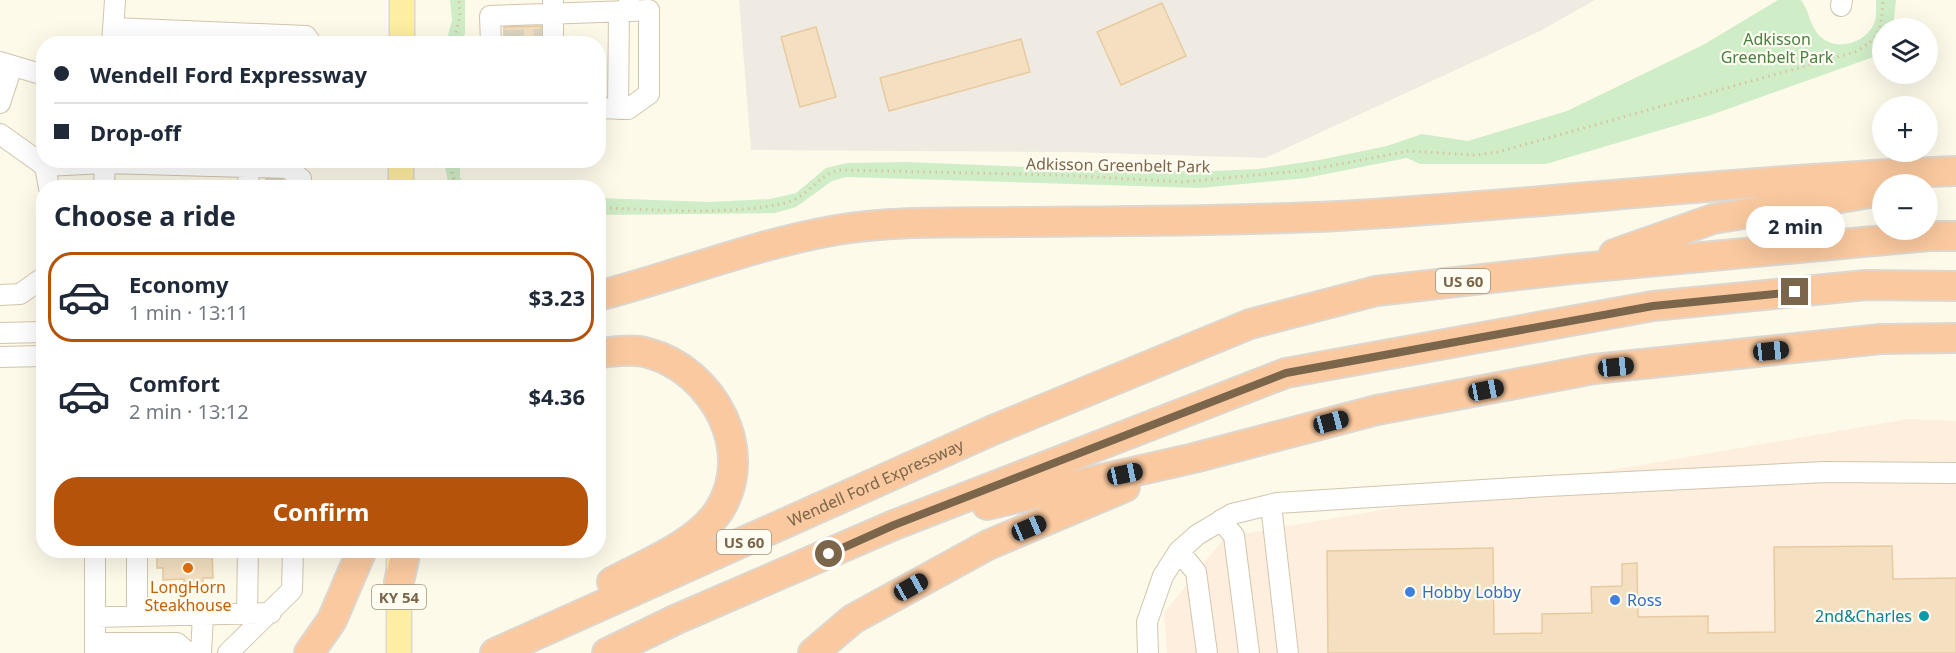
<!DOCTYPE html>
<meta charset="utf-8">
<style>
:root{--surface:#fff;--page:#f2f2f3;--text:#1f2937;--muted:#747a83;--line:#e0e1e3;--accent:#b45309}
body{margin:0;font-family:"Noto Sans",sans-serif;background:var(--page);color:var(--text);height:100vh;display:flex;flex-direction:column;font-size:22px;white-space:nowrap}
*{box-sizing:border-box;margin:0}
p{font-size:20px;color:var(--muted)}
.icon{flex:none;width:33px;height:33px;fill:none;stroke:currentColor;stroke-width:2;stroke-linecap:round;stroke-linejoin:round}
.map{position:relative;flex:1;overflow:hidden}
.panel{position:absolute;left:36px;top:180px;width:570px;height:378px;display:flex;flex-direction:column;background:var(--surface);border-radius:24px;box-shadow:0 6px 24px #0002}
.panel>*{flex:none}
.guide{position:absolute;left:36px;top:36px;width:570px;height:132px;border-radius:24px;box-shadow:0 6px 24px #0002;display:grid;align-content:center;height:132px;padding:0 18px;background:var(--surface)}
.fabs{position:absolute;left:1872px;top:18px;display:grid;gap:12px}
.fabs a{display:grid;place-items:center;width:66px;height:66px;border-radius:50%;background:var(--surface);box-shadow:0 6px 24px #0002;font-size:30px}
.end{position:absolute;width:27px;height:27px;margin:-14px;border:8px solid #7b664b;background:#fff;box-shadow:0 0 0 3px #fff}
.from{border-radius:50%}
.bubble{position:absolute;height:42px;border-radius:21px;background:var(--surface);box-shadow:0 6px 24px #0002;font-size:20px;font-weight:700;line-height:42px;text-align:center}
.car{position:absolute;width:18px;height:36px;margin:-18px -9px;border-radius:8px;box-shadow:0 0 4px 2px #0007;background:linear-gradient(#222 24%,#8ab4d8 0 40%,#222 0 76%,#8ab4d8 0 86%,#222 0)}
.guide b{display:flex;align-items:center;gap:21px;height:57px;font-size:22px}
.guide b+b{border-top:2px solid var(--line)}
.guide i{width:15px;height:15px;background:var(--text)}
ul{padding:0;list-style:none}
li{display:flex;align-items:center;gap:18px;height:90px;margin:0 12px 9px;padding:0 6px;border:3px solid transparent;border-radius:24px}
li div{flex:1}
li b{display:block;font-size:22px}
li em{font-style:normal;font-weight:700}
li.on{border-color:var(--accent)}
li>.icon{width:54px;height:54px;stroke-width:1.5}
h2{padding:0 18px;font-size:27px;line-height:72px}
.primary-button{display:flex;gap:12px;margin-top:auto;padding:12px 18px}
.primary-button a{flex:1;height:69px;border-radius:24px;background:var(--accent);color:#fff;font-size:24px;font-weight:700;line-height:69px;text-align:center}
.map>svg:first-child{display:block}
.commercial{fill:#feeede}
.industrial{fill:#efebe3}
.green{fill:#cfedc7}
.building{fill:#f4e0c1;stroke:#e8caa0;stroke-width:1.5}
.lines{fill:none;stroke-linecap:round;stroke-linejoin:round}
.minor-tunnel{stroke:#dcd5c2;stroke-width:20;stroke-dasharray:20 10;stroke-linecap:butt}
.minor-casing{stroke:#d2c5ae;stroke-width:22}
.major-casing{stroke:#ddd7d0;stroke-width:27}
.highway-casing{stroke:#ddd7d0;stroke-width:32}
.path{stroke:#dac3a3;stroke-width:3;stroke-dasharray:1.5 4.5;stroke-linecap:butt}
.minor{stroke:#fff;stroke-width:20}
.major{stroke:#feeea1;stroke-width:24}
.highway{stroke:#fac99f;stroke-width:28}
.route{stroke:#7b664b;stroke-width:8}
.food-dot{fill:#e8710a;stroke:#fffcf2;stroke-width:2}
.shop-dot{fill:#3f7fe0;stroke:#fffcf2;stroke-width:2}
.culture-dot{fill:#0f9aa8;stroke:#fffcf2;stroke-width:2}
.labels{text-anchor:middle;dominant-baseline:central;stroke-width:4.5;stroke-linejoin:round;paint-order:stroke}
.shield{fill:#fffcf2;stroke:#a3937d;stroke-width:1.5}
.shield-label{font-size:15px;font-weight:bold;fill:#7b664b}
.park-label{font-size:16px;fill:#488142;stroke:#fffcf2}
.street-label{font-size:16px;fill:#7b664b;stroke:#fffcf2}
.food-label{font-size:16px;fill:#c56008;stroke:#fffcf2}
.shop-label{font-size:16px;fill:#366cbe;stroke:#fffcf2;text-anchor:start}
.culture-label{font-size:16px;fill:#0d838f;stroke:#fffcf2;text-anchor:end}
</style>
<div class="map">
<svg width="1956" height="653" viewBox="0 0 1956 653">
<rect width="100%" height="100%" fill="#fdfaea"/>
<path class="commercial" d="M1908 419 1956 421V653H1167L1164 613 1225 537Z"/>
<path class="industrial" d="M739 0H1595L1540 31 1265 158 1071 152 751 150Z"/>
<path class="green" d="M450 0H465V33L461 43H446L452 20Z
M1778 0H1801C1809 10 1809 23 1818 34 1833 52 1864 45 1874 24 1877 16 1876 8 1876 0H1896L1893 28H1882V52L1879 55 1708 116 1546 164H1420L1407 158 1306 178 1200 188 846 177 832 181 796 207 775 213 599 215V198L709 202 770 199 796 193 826 168 847 163 906 162 1128 171H1213L1258 169 1319 160 1387 146 1422 134 1468 141 1567 111 1703 45Z
M444 161H460V178L470 187H449Z"/>
<path class="building" d="M1162 3 1186 56 1121 85 1097 32Z
M541 26V44H504V27Z
M816 27 836 97 800 107 781 37Z
M1021 39 1030 72 889 111 880 78Z
M1892 546 1893 579 1956 578V653H1328L1327 551 1493 548 1494 634 1542 633V614L1592 613 1591 587 1622 586V564L1637 563 1638 617 1708 616V633L1775 632 1774 547Z
M157 550H212L213 578H203V585L184 586V579L163 580V568H157Z"/>
<g class="lines">
<path class="minor-tunnel" d="M504 40 542 39
M265 185 283 186"/>
<g class="minor-casing">
<path id="minor" d="M553 1V44
M1841 6 1842 0
M113 28 306 36 312 44
M112 44 115 0
M491 44 490 16 629 11
M0 62 44 75
M0 103 12 66
M598 108 628 109 649 94V10L629 11V0
M618 109 619 11
M0 134 45 166 105 163 288 168 301 179V188
M45 166 49 188
M104 188 105 160
M248 188 249 167
M0 295 20 294 44 277
M0 333 44 332
M0 357 44 356
M1271 505 1288 653
M1221 520 1234 536 1249 653
M95 550V653
M137 550V616
M1179 551 1196 572 1207 653
M247 614 248 550
M95 617 271 613
M95 643H177L188 653
M201 653 203 615
M228 653 292 590 293 550
M1148 653 1147 622 1163 576 1179 551 1197 535 1232 514 1277 503 1548 486 1825 472 1956 473"/>
</g>
<g class="major-casing">
<path id="major" d="M402 44V0
M401 188V160
M399 653V562"/>
</g>
<g class="highway-casing">
<g id="highway">
<path d="M1614 254 1713 219 1882 191"/>
<path d="M598 296C679 275 755 244 837 230 897 220 961 223 1022 222 1128 221 1233 221 1339 216 1545 204 1750 179 1956 171"/>
<path d="M598 353C615 352 632 348 648 353 713 370 758 452 718 512 695 545 647 563 612 582"/>
<path d="M987 505 1194 458 1377 410 1594 369 1881 339 1956 338"/>
<path d="M399 582 406 550"/>
<path d="M309 653 332 620 362 550"/>
<path id="s1" d="M495 653 993 430 1250 324 1376 291 1571 269 1929 236H1956"/>
<path d="M607 653 677 619 894 525 1286 373 1653 306 1866 285 1956 286"/>
<path d="M813 653 853 619 988 545 1125 487"/>
</g>
</g>
<path class="path" d="M453 44 460 16 459 0
M451 160 452 174 457 188
M598 208C656 209 729 216 785 203 807 198 818 175 839 170L1060 175 1182 182 1309 170 1408 151 1474 155 1498 152 1855 52C1882 37 1881 28 1883 0"/>
<use href="#minor" class="minor"/>
<use href="#major" class="major"/>
<use href="#highway" class="highway"/>
</g>
<g class="lines">
<path class="route" d="M829 554 894 525 1286 373 1653 306 1795 292"/>
</g>
<circle class="food-dot" cx="188" cy="568" r="6"/>
<g class="shop-dot">
<circle cx="1410" cy="592" r="6"/>
<circle cx="1615" cy="600" r="6"/>
</g>
<circle class="culture-dot" cx="1924" cy="616" r="6"/>
<g class="labels">
<g class="shield">
<rect x="1436" y="269" width="54" height="24" rx="4.5"/>
<rect x="717" y="530" width="54" height="24" rx="4.5"/>
<rect x="372" y="585" width="54" height="24" rx="4.5"/>
</g>
<g class="shield-label">
<text x="1463" y="281">US 60</text>
<text x="744" y="542">US 60</text>
<text x="399" y="597">KY 54</text>
</g>
<g class="park-label">
<text x="1777" y="39">Adkisson<tspan x="1777" dy="18">Greenbelt Park</tspan></text>
</g>
<g class="street-label">
<text transform="translate(1118 165) rotate(1)">Adkisson Greenbelt Park</text>
<text stroke="none"><textPath href="#s1" startOffset="417">Wendell Ford Expressway</textPath></text>
</g>
<g class="food-label">
<text x="188" y="587">LongHorn<tspan x="188" dy="18">Steakhouse</tspan></text>
</g>
<g class="shop-label">
<text x="1422" y="592">Hobby Lobby</text>
<text x="1627" y="600">Ross</text>
</g>
<g class="culture-label">
<text x="1912" y="616">2nd&amp;Charles</text>
</g>
</g>
</svg>
<div class="fabs">
<a><svg class="icon" aria-label="layers" viewBox="0 0 24 24"><path d="M12 4l9 5-9 5-9-5zM3 14l9 5 9-5"/></svg></a>
<a>+</a>
<a>−</a>
</div>
<i class="end from" style="left:829px;top:554px"></i>
<i class="end" style="left:1795px;top:292px"></i>
<div class="bubble" style="left:1746px;top:206px;width:99px">2 min</div>
<i class="car" style="left:1771px;top:351px;rotate:84deg"></i>
<i class="car" style="left:1616px;top:367px;rotate:84deg"></i>
<i class="car" style="left:1486px;top:390px;rotate:79deg"></i>
<i class="car" style="left:1331px;top:422px;rotate:75deg"></i>
<i class="car" style="left:1125px;top:474px;rotate:78deg"></i>
<i class="car" style="left:1029px;top:528px;rotate:67deg"></i>
<i class="car" style="left:911px;top:587px;rotate:61deg"></i>
<div class="guide">
<b><i class="from"></i>Wendell Ford Expressway</b>
<b><i></i>Drop-off</b>
</div>
<section class="panel">
<h2>Choose a ride</h2>
<ul>
<li class="on"><svg class="icon" aria-label="car" viewBox="0 0 24 24"><path d="M5 17H2v-5l4-1 3-4h7l3 4 3 1v5h-3M9 17h6M6 11h13"/><circle cx="7" cy="17" r="2"/><circle cx="17" cy="17" r="2"/></svg><div><b>Economy</b><p>1 min · 13:11</p></div><em>$3.23</em></li>
<li><svg class="icon" aria-label="car" viewBox="0 0 24 24"><path d="M5 17H2v-5l4-1 3-4h7l3 4 3 1v5h-3M9 17h6M6 11h13"/><circle cx="7" cy="17" r="2"/><circle cx="17" cy="17" r="2"/></svg><div><b>Comfort</b><p>2 min · 13:12</p></div><em>$4.36</em></li>
</ul>
<div class="primary-button"><a>Confirm</a></div>
</section>
</div>
